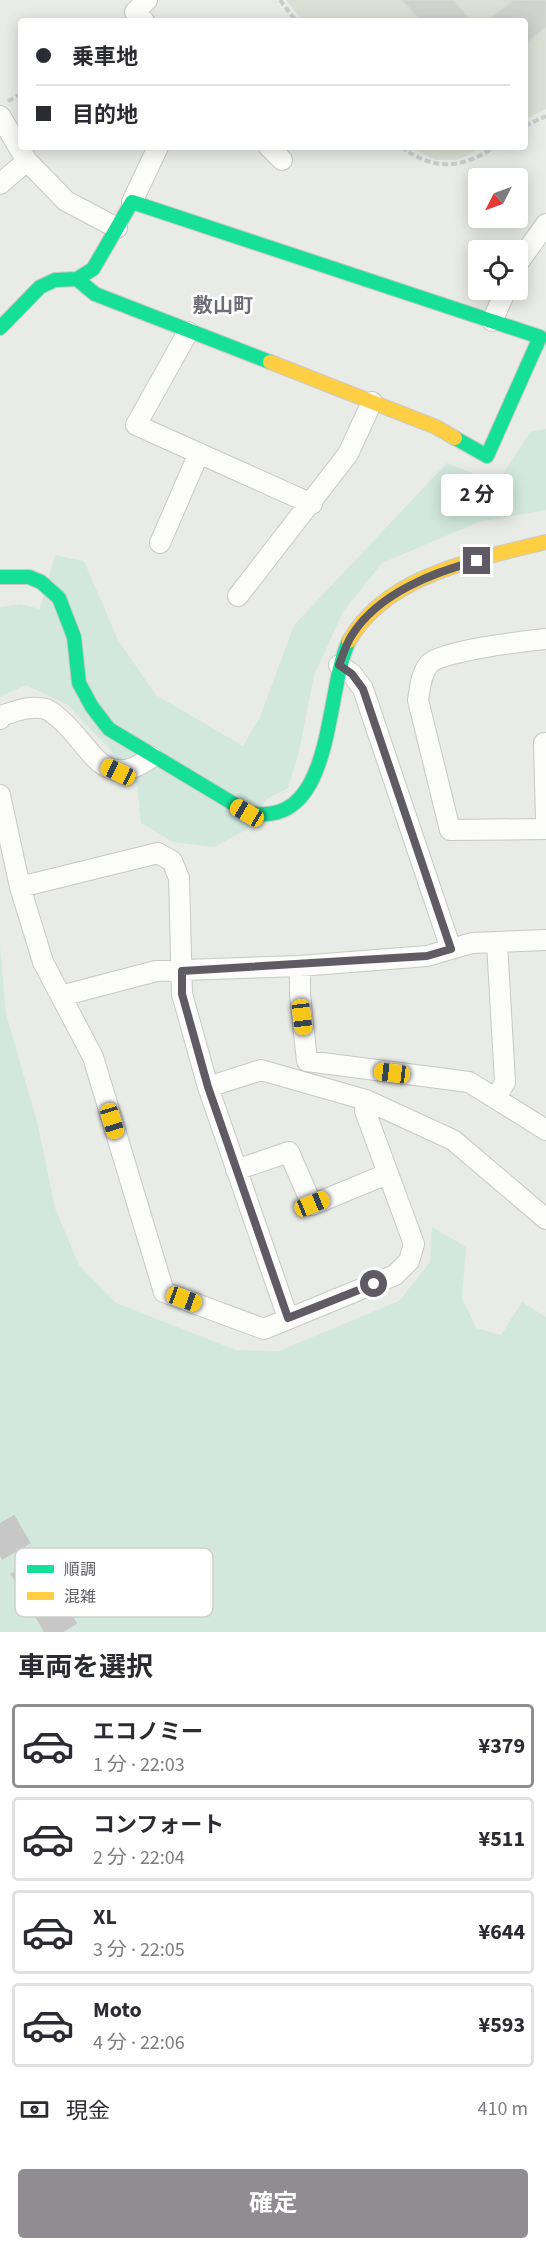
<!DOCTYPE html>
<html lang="ja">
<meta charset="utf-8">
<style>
:root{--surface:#fff;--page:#f2f2f3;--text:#2b2b33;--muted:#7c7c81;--line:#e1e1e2;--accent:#8f8d92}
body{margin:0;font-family:"Source Sans 3","Noto Sans JP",sans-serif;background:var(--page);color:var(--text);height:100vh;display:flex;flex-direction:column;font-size:22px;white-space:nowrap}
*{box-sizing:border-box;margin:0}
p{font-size:20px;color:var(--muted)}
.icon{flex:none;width:33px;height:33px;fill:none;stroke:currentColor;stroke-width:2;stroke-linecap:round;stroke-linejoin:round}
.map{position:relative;height:1632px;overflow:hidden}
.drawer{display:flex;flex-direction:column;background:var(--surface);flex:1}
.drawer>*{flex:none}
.hud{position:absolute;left:18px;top:18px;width:510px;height:132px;border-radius:6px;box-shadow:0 3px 15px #0003;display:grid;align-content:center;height:132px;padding:0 18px;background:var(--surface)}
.needle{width:39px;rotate:228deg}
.fabs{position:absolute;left:468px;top:168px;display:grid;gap:12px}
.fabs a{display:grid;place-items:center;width:60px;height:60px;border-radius:6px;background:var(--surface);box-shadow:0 3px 15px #0003;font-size:30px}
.end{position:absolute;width:27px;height:27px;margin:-14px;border:8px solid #5e5b64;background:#fff;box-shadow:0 0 0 3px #fff}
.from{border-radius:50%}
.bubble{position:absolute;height:42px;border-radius:6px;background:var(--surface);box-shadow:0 3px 15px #0003;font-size:20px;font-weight:700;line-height:42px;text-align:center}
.car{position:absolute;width:18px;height:36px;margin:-18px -9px;border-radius:8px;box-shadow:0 0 4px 2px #0007;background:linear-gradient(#f5c518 24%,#345 0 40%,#f5c518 0 76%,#345 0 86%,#f5c518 0)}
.hud b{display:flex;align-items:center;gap:21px;height:57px;font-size:22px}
.hud b+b{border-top:2px solid var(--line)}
.hud i{width:15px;height:15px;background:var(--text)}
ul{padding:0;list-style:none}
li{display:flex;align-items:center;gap:18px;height:84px;margin:0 12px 9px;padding:0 6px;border:3px solid var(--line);border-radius:6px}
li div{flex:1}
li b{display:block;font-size:22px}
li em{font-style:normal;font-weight:700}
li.on{border-color:var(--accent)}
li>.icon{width:54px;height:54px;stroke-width:1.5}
h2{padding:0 18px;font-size:27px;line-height:72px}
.pay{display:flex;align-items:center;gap:15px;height:66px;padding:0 18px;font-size:22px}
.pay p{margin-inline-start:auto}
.action{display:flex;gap:12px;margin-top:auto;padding:12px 18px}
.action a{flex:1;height:69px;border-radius:6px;background:var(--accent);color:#fff;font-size:24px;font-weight:700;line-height:69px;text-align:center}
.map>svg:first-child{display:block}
.education{fill:#dbdfd5}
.green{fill:#d2e8df}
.building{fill:#d0d2ce;stroke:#d8dad6;stroke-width:1.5}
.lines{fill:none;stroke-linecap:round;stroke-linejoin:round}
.highway-tunnel{stroke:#c6c7c6;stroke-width:33;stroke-dasharray:33 16;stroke-linecap:butt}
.street-casing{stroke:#c8c8c8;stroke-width:22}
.fast-casing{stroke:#c9c9c9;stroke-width:16}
.slow-casing{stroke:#c9c9c9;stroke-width:16}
.path{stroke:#c9cccd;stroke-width:4;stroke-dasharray:6 3;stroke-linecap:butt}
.street{stroke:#fcfcfb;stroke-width:20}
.fast{stroke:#16e098;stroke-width:14}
.slow{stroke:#ffcf43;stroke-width:14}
.route{stroke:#5e5b64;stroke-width:8}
.labels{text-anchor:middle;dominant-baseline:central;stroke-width:5;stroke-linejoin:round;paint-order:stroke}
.quarter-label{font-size:20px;font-weight:bold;fill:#6e6c76;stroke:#fff}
.key{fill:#fff;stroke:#cfced0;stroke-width:1.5}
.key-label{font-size:16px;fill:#5e5b64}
</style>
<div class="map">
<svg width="546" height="1632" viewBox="0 0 546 1632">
<rect width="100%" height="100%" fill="#e9ebe6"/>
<path class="education" d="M286 0H546V109L525 119V21H303Z
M409 147H483L457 160H436Z"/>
<path class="green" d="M546 429V510L479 522 382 563 343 612 314 676 299 752 288 788 268 798 246 830 214 847 173 842 141 823 137 785 112 752 68 705 26 685 0 697V607L20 604 40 609 55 555 84 561 118 640 156 695 243 746 260 717 294 625 447 463 497 483 530 432Z
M0 946 6 1014 38 1125 55 1208 79 1265 116 1303 236 1350 279 1351 399 1301 430 1262 432 1227 466 1247 462 1298 476 1328 501 1335 522 1302 546 1317V1632H0Z"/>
<path class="building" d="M402 0H454L471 21H420Z
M513 0H546V27L525 44V21H487Z"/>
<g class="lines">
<path class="highway-tunnel" d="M0 1523 63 1632"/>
<g class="street-casing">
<path id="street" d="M144 21 135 12 147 0
M0 116 27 161 66 201 117 228
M269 147 282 160
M0 184 27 161
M132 202 158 147
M518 263 546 224
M492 321 506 290
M188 332 136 425 312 504
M160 543 199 453
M238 596 348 454 372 402
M546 639C525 641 440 651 429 664 421 674 420 688 418 700L450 830 546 829
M339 665 352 674 363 689 451 949 472 943 546 940
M0 719 1 716C16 711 30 705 46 709 52 711 57 717 61 720 93 748 103 793 152 757
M546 743H544L546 819
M0 795 20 887 43 962 93 1057 164 1292 264 1329 395 1275 409 1261 414 1244 365 1111 366 1100
M20 887 158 853 172 861 179 878 182 994 208 1087 288 1318
M300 966V995L307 1061 469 1082 546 1130
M61 996 156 971 300 966 427 956 451 949
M208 1087 261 1070 366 1100 453 1140 546 1219
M496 1098 505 1082 497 943
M236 1170 289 1152 312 1205 387 1174"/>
</g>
<g class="fast-casing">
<path id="fast" d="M77 279 95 294 270 362
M0 328 40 287 55 280 77 279 93 269 132 202 540 337 487 456 455 438
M0 577H29L41 582 59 598 74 637 79 683 92 707 109 729 249 813C336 829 324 693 349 641"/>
</g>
<g class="slow-casing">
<path id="slow" d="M270 362 436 427 455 438
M349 641C387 574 478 559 546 542"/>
</g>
<path class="path" d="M280 0 296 21
M8 101 21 94
M525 126 546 116
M401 147C434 171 462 169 494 147"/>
<use href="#street" class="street"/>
<use href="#fast" class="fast"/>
<use href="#slow" class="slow"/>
</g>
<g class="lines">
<path class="route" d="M374 1284 288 1318 208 1087 182 994V971L427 956 451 949 363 689 352 674 339 665C343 655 346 644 352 635 378 594 433 572 477 561"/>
</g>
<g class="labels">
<g class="quarter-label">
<text x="223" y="306">敷山町</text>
</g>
</g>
<rect x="15" y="1548" width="198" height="69" rx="9" class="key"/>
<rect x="27" y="1565" width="27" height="8" fill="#16e098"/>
<rect x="27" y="1592" width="27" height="8" fill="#ffcf43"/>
<g class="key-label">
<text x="64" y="1575">順調</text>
<text x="64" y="1602">混雑</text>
</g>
</svg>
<div class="fabs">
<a><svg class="needle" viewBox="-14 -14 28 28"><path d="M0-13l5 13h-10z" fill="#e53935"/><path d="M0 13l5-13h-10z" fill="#7c7c81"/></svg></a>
<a><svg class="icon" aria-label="locate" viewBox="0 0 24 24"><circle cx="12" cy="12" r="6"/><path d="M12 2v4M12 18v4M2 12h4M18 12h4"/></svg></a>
</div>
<i class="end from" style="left:374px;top:1284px"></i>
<i class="end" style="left:477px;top:561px"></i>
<div class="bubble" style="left:441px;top:474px;width:72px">2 分</div>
<i class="car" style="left:118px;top:772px;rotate:295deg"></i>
<i class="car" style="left:247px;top:813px;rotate:300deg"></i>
<i class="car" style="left:302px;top:1017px;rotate:173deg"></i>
<i class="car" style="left:392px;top:1073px;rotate:277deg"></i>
<i class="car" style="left:112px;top:1121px;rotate:163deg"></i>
<i class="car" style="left:312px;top:1204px;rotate:68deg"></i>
<i class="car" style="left:184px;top:1299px;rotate:110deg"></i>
<div class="hud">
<b><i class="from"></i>乗車地</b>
<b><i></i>目的地</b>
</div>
</div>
<section class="drawer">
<h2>車両を選択</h2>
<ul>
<li class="on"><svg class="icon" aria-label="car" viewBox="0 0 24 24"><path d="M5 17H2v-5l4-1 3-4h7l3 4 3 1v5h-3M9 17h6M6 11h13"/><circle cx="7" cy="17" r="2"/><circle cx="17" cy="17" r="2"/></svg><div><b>エコノミー</b><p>1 分 · 22:03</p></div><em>¥379</em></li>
<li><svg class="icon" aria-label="car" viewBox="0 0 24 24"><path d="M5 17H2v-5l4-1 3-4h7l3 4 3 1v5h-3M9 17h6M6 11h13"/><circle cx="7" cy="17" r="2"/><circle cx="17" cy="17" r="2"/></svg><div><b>コンフォート</b><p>2 分 · 22:04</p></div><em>¥511</em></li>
<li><svg class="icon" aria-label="car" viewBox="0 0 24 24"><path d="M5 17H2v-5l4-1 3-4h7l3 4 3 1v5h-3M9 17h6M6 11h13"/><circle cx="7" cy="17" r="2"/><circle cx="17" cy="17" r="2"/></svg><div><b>XL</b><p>3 分 · 22:05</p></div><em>¥644</em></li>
<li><svg class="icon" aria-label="car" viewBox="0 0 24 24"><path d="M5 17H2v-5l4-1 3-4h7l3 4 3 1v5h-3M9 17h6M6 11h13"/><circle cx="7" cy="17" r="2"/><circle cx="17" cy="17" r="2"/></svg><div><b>Moto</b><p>4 分 · 22:06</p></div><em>¥593</em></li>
</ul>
<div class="pay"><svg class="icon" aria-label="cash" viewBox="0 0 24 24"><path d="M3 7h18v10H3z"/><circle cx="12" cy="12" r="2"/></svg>現金<p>410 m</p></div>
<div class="action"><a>確定</a></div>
</section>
